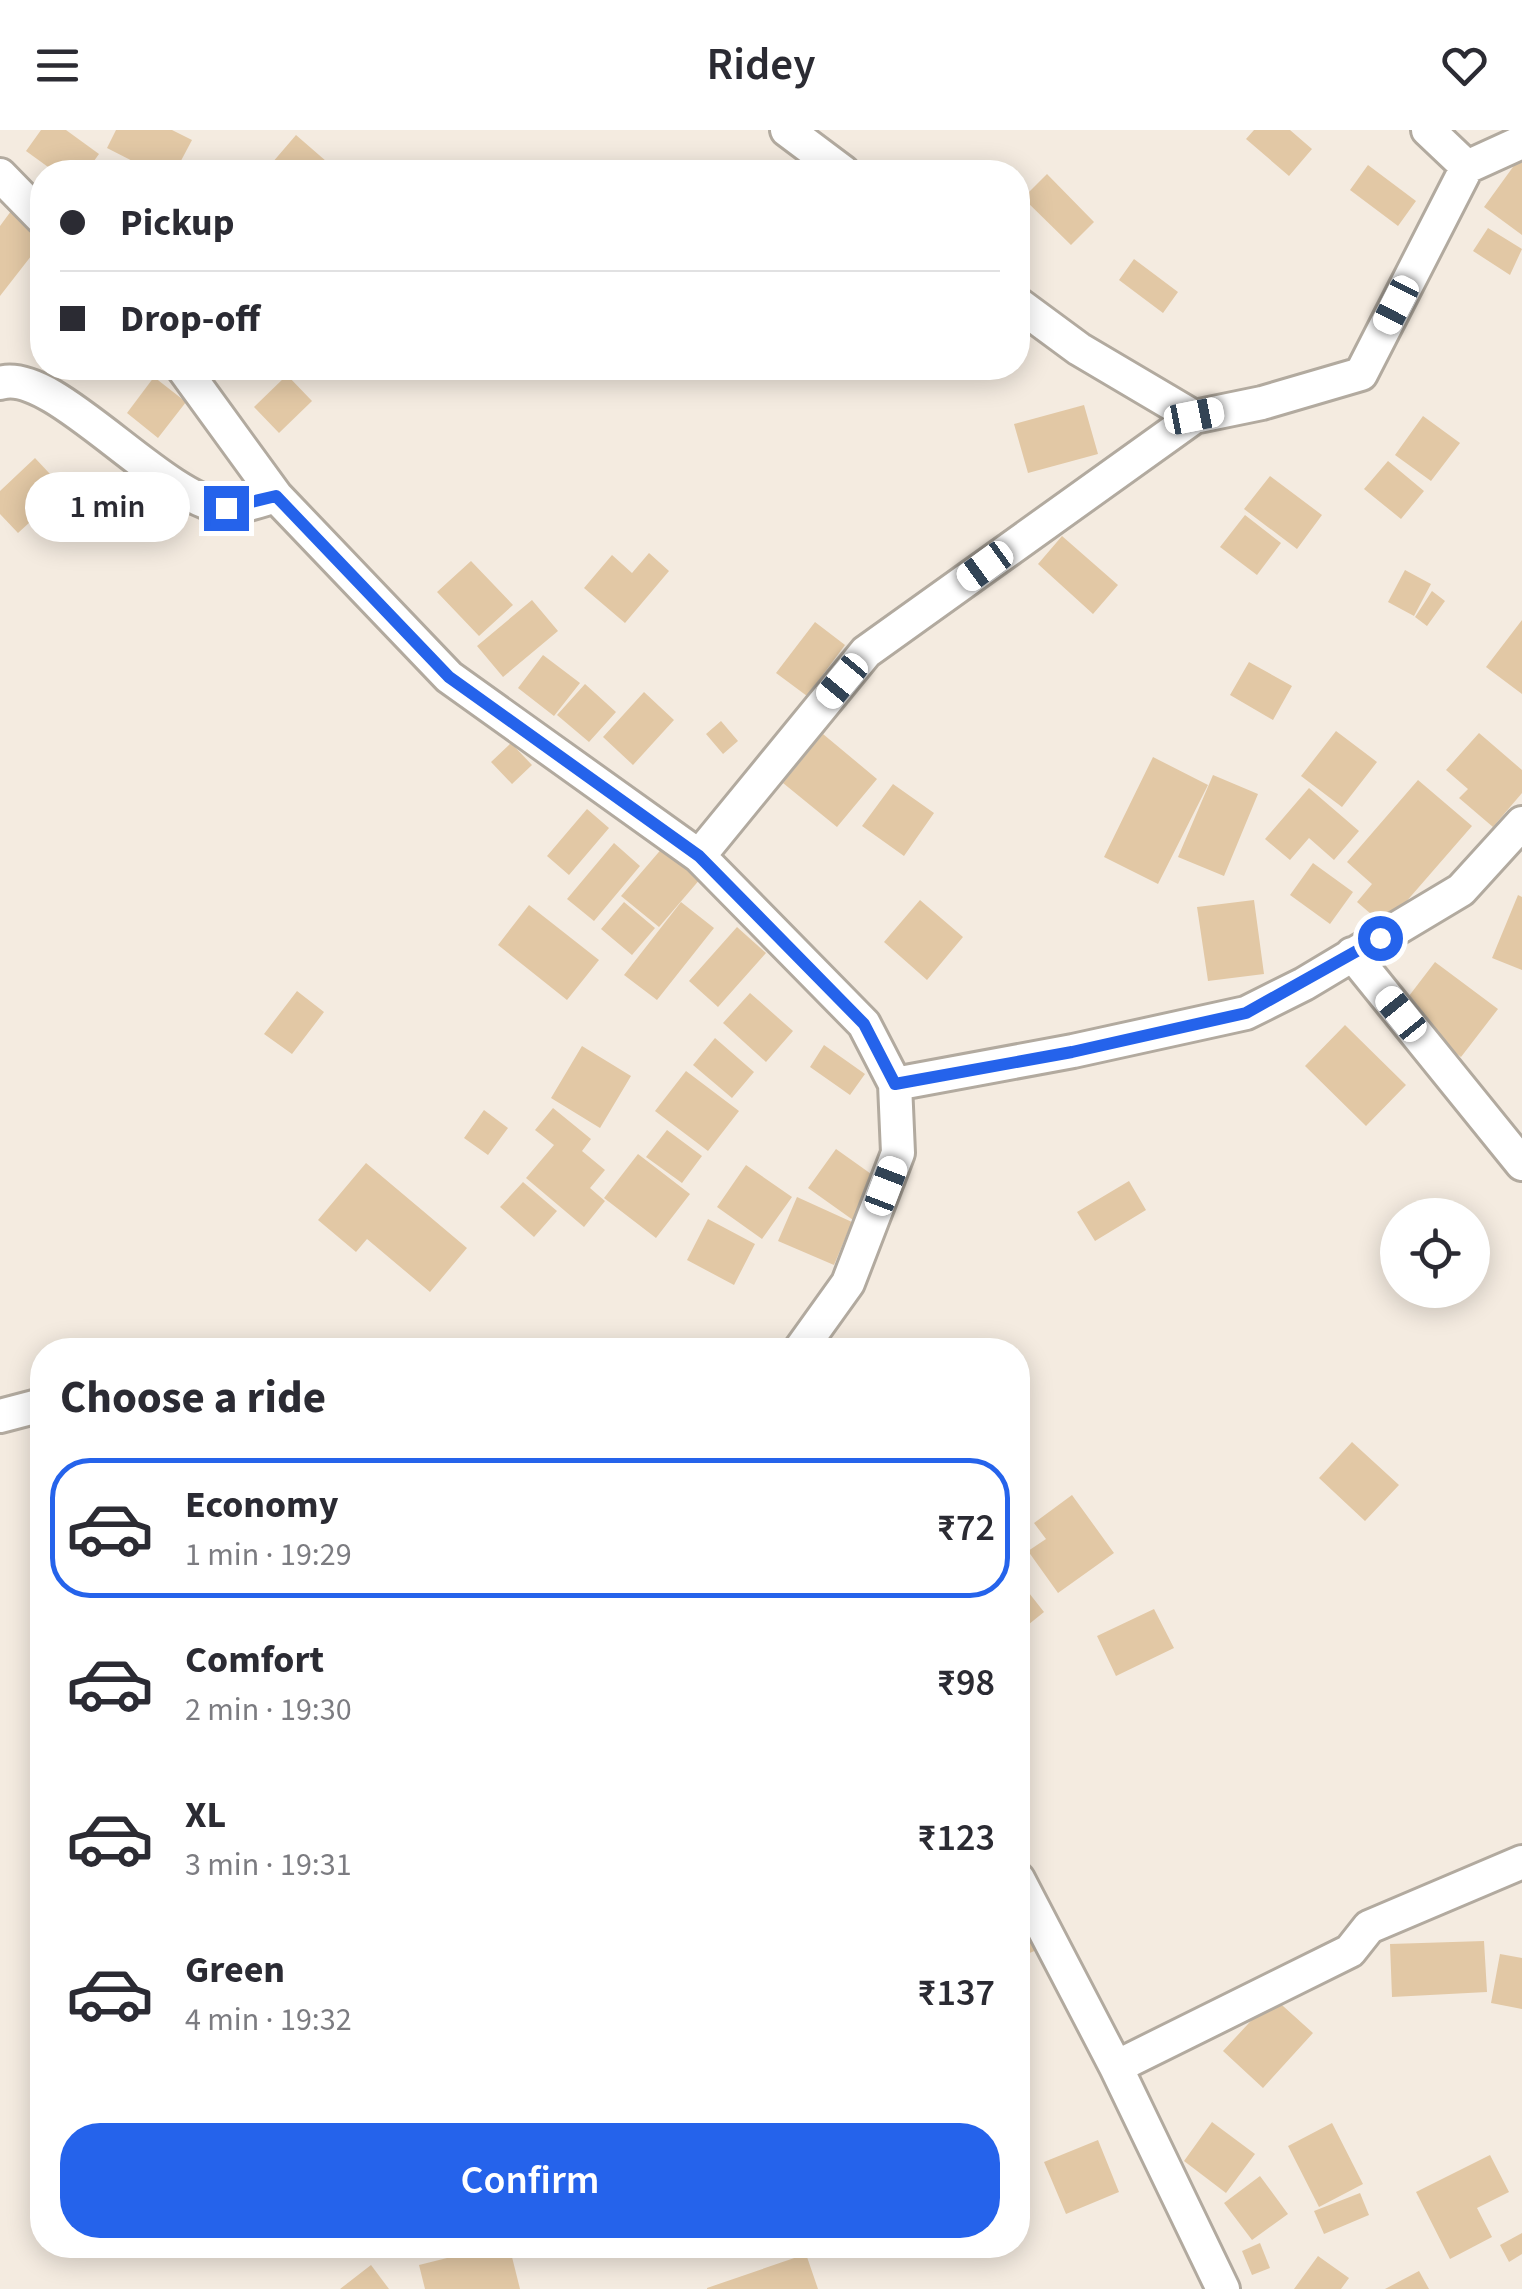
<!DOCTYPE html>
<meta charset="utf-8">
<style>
:root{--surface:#fff;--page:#f7f7f7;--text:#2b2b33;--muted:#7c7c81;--line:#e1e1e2;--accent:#2563eb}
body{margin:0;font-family:"Source Sans 3",sans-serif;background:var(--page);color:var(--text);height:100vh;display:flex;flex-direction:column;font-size:38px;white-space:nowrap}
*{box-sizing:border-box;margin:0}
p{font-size:32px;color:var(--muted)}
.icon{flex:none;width:55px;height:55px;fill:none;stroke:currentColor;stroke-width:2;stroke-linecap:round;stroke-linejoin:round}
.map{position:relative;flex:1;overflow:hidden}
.panel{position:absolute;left:30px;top:1208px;width:1000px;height:920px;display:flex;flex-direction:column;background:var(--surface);border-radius:40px;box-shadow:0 5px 25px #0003}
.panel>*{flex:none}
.hud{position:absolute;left:30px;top:30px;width:1000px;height:220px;border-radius:40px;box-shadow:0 5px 25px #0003;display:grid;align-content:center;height:220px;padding:0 30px;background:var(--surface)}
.buttons{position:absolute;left:1380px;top:1068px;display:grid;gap:20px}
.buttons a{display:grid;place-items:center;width:110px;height:110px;border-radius:50%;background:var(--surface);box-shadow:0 5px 25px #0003;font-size:50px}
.end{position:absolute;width:45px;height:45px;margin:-22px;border:12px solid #2563eb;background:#fff;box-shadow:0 0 0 5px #fff}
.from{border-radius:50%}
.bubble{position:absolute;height:70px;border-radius:35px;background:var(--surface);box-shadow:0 5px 25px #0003;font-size:32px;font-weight:600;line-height:70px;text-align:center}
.car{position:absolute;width:30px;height:60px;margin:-30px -15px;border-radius:12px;box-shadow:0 0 8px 2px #0007;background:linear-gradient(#fff 24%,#345 0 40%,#fff 0 76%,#345 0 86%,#fff 0)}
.hud b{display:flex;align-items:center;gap:35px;height:95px;font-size:38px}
.hud b+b{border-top:2px solid var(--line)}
.hud i{width:25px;height:25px;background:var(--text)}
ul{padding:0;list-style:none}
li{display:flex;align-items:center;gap:30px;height:140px;margin:0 20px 15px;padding:0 10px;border:5px solid transparent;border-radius:40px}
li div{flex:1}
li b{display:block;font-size:38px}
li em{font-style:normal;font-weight:600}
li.on{border-color:var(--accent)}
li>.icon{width:90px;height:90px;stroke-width:1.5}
h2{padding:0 30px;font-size:45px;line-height:120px}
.cta{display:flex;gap:20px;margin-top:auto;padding:20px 30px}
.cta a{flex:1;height:115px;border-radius:40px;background:var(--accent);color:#fff;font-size:40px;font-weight:600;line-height:115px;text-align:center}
header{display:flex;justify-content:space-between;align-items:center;height:130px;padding:0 30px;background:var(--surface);font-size:45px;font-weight:600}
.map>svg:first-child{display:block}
.building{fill:#e2c8a5}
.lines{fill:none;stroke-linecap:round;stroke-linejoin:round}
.minor-casing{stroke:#b2aa9f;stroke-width:38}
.minor{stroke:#fff;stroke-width:32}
.route{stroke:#2563eb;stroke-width:12}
</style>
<header><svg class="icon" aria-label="menu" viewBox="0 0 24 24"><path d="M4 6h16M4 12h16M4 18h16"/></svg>Ridey<svg class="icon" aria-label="heart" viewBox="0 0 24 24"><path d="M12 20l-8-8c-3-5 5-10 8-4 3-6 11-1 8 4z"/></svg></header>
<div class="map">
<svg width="1522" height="2159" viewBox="0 0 1522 2159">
<rect width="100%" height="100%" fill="#f4ebe0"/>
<path class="building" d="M41 0H66L99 24 86 42H55L26 21Z
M116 0H172L192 10 175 42H154L107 18Z
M1254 0H1290L1312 19 1289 46 1246 9Z
M296 5 334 38 330 42 266 40Z
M1518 30 1522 33V105L1484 77Z
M1368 35 1416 71 1398 96 1350 60Z
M1047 44 1094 92 1071 115 1023 68Z
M14 77 42 99V112L0 166V96Z
M1488 98 1522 119 1510 145 1473 121Z
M1134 129 1178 162 1163 183 1119 150Z
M287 245 312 271 279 303 254 277Z
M154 247 186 272 158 308 127 283Z
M1084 275 1098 324 1028 343 1014 294Z
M1423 286 1460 313 1431 351 1395 325Z
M35 328 65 360 18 403 0 384V361Z
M1388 331 1424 361 1401 389 1364 359Z
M1270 346 1322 385 1297 419 1244 379Z
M1245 385 1281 413 1257 445 1220 417Z
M1062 406 1118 455 1093 484 1038 434Z
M649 423 669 441 625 493 584 458 612 425 632 443Z
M471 431 513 475 479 506 437 462Z
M1405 440 1431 454 1414 486 1388 472Z
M1432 461 1445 471 1427 496 1415 487Z
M532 470 558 501 503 547 477 516Z
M1522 490V564L1486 537Z
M815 492 845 515 807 566 776 543Z
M543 525 580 553 554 586 518 558Z
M1249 532 1292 556 1273 590 1230 565Z
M585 554 616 582 589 612 557 585Z
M644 562 674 590 633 635 603 607Z
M721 591 738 611 723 624 706 604Z
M1336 601 1377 632 1342 677 1301 646Z
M1479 603 1522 640V663L1493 697 1459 668 1468 659 1446 640Z
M823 604 877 649 837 697 783 653Z
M511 613 532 635 512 654 491 632Z
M1153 627 1208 655 1158 754 1104 727Z
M1213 645 1258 664 1224 746 1178 727Z
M1418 650 1472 696 1385 796 1357 772 1372 754 1347 732Z
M893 654 934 683 904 726 862 696Z
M1309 658 1359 701 1334 730 1309 708 1290 730 1265 709Z
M587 679 609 698 569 745 547 726Z
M614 713 640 736 594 791 567 769Z
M664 716 701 748 659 797 621 766Z
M1313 733 1353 762 1330 794 1290 765Z
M1518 765 1522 767V840L1492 828Z
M920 770 963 807 927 850 884 812Z
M1254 770 1264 844 1208 851 1197 777Z
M624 772 655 798 632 825 601 799Z
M681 772 714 798 657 870 624 845Z
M529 775 599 830 567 870 498 815Z
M737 797 766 823 718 877 689 851Z
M1435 832 1498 879 1461 927 1399 879Z
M297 861 324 882 292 924 264 904Z
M750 863 793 901 766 932 723 893Z
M1345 895 1406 955 1366 996 1305 936Z
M715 908 754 942 732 968 693 935Z
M824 915 865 944 850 965 810 937Z
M582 916 631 946 600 998 551 968Z
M686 941 739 981 708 1021 655 981Z
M553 978 591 1009 582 1021 605 1040 590 1058 605 1071 584 1097 526 1048 554 1015 535 1000Z
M484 980 508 998 488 1025 464 1008Z
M667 1000 702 1026 682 1053 646 1027Z
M836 1019 881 1051 853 1090 808 1058Z
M638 1024 690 1064 656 1108 604 1068Z
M366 1033 467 1118 430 1162 367 1109 356 1122 318 1090Z
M746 1035 792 1067 762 1109 717 1077Z
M1129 1051 1146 1080 1095 1111 1077 1082Z
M523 1052 557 1081 534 1107 500 1077Z
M797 1067 852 1092 834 1135 778 1111Z
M708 1089 755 1114 734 1155 687 1130Z
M1352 1312 1399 1355 1365 1391 1319 1348Z
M1072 1365 1114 1423 1058 1463 1028 1421 1046 1409 1034 1393Z
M1018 1449 1044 1482 1018 1503Z
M1154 1479 1174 1518 1116 1546 1097 1506Z
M1018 1769 1039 1819 1018 1828Z
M1484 1811 1487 1862 1392 1867 1390 1814Z
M1500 1824 1522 1828V1879L1491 1873Z
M1273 1867 1313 1903 1263 1958 1223 1921Z
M1212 1992 1255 2024 1226 2063 1184 2031Z
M1332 1993 1363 2054 1319 2077 1288 2016Z
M1098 2010 1119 2062 1066 2084 1044 2032Z
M1490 2025 1509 2062 1477 2078 1492 2107 1450 2129 1416 2062Z
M1260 2046 1288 2084 1252 2110 1224 2073Z
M1360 2063 1369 2085 1324 2104 1314 2081Z
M1522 2103V2124L1509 2132 1500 2115Z
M1260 2113 1270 2138 1252 2145 1242 2121Z
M499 2115H509L520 2159H425L419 2135Z
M806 2124 818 2159H707V2158Z
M1318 2126 1349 2148 1341 2159H1294Z
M371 2135 389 2159H340Z
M1419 2141 1429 2159H1385Z"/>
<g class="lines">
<g class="minor-casing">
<path id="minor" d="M787 0 843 42
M1428 0 1467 37
M0 45 42 88
M1018 174 1079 219 1194 287
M183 238 276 366 449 547 699 726 864 894 895 954 898 1023 848 1153 800 1220
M0 253C52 236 158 367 223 377 238 379 261 370 276 366
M699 726 866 522 1194 287 1262 273 1361 244 1467 37 1522 12
M1352 824 1522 1034
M895 954 1073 921 1246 883 1304 854 1461 760 1522 693
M0 1286 42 1275
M1018 1749 1116 1937 1223 2159
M1116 1937 1350 1821 1369 1797 1522 1732"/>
</g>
<use href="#minor" class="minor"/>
</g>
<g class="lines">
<path class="route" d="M226 378 276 366 449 547 699 726 864 894 895 954 1072 922 1246 883 1380 808"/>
</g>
</svg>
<div class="buttons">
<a><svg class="icon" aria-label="locate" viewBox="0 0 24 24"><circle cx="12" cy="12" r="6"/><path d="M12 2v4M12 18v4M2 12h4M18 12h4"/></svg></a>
</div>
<i class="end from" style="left:1380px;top:808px"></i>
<i class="end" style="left:226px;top:378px"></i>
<div class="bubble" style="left:25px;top:342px;width:165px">1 min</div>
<i class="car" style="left:1396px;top:175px;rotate:207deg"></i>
<i class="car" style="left:1194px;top:286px;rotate:79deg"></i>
<i class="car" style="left:985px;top:436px;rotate:234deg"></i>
<i class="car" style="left:842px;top:551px;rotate:220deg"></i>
<i class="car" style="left:1401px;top:884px;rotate:321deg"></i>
<i class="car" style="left:886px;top:1056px;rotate:21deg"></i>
<div class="hud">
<b><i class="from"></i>Pickup</b>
<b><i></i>Drop-off</b>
</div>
<section class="panel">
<h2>Choose a ride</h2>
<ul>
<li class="on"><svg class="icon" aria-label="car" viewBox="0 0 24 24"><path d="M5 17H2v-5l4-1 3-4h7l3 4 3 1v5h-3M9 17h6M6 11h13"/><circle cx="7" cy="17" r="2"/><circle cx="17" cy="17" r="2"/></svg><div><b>Economy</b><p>1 min · 19:29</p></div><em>₹72</em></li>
<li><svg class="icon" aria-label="car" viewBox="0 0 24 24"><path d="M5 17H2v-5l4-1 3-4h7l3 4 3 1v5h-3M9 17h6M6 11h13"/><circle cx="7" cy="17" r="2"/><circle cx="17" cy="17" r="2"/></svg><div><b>Comfort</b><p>2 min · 19:30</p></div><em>₹98</em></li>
<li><svg class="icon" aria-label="car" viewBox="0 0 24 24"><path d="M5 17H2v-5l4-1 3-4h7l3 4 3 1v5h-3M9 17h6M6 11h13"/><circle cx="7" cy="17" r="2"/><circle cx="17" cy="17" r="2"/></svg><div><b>XL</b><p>3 min · 19:31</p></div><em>₹123</em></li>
<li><svg class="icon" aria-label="car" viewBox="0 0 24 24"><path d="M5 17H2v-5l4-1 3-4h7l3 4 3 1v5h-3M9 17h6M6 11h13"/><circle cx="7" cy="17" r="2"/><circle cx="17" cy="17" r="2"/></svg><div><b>Green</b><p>4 min · 19:32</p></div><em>₹137</em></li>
</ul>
<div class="cta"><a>Confirm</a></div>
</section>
</div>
